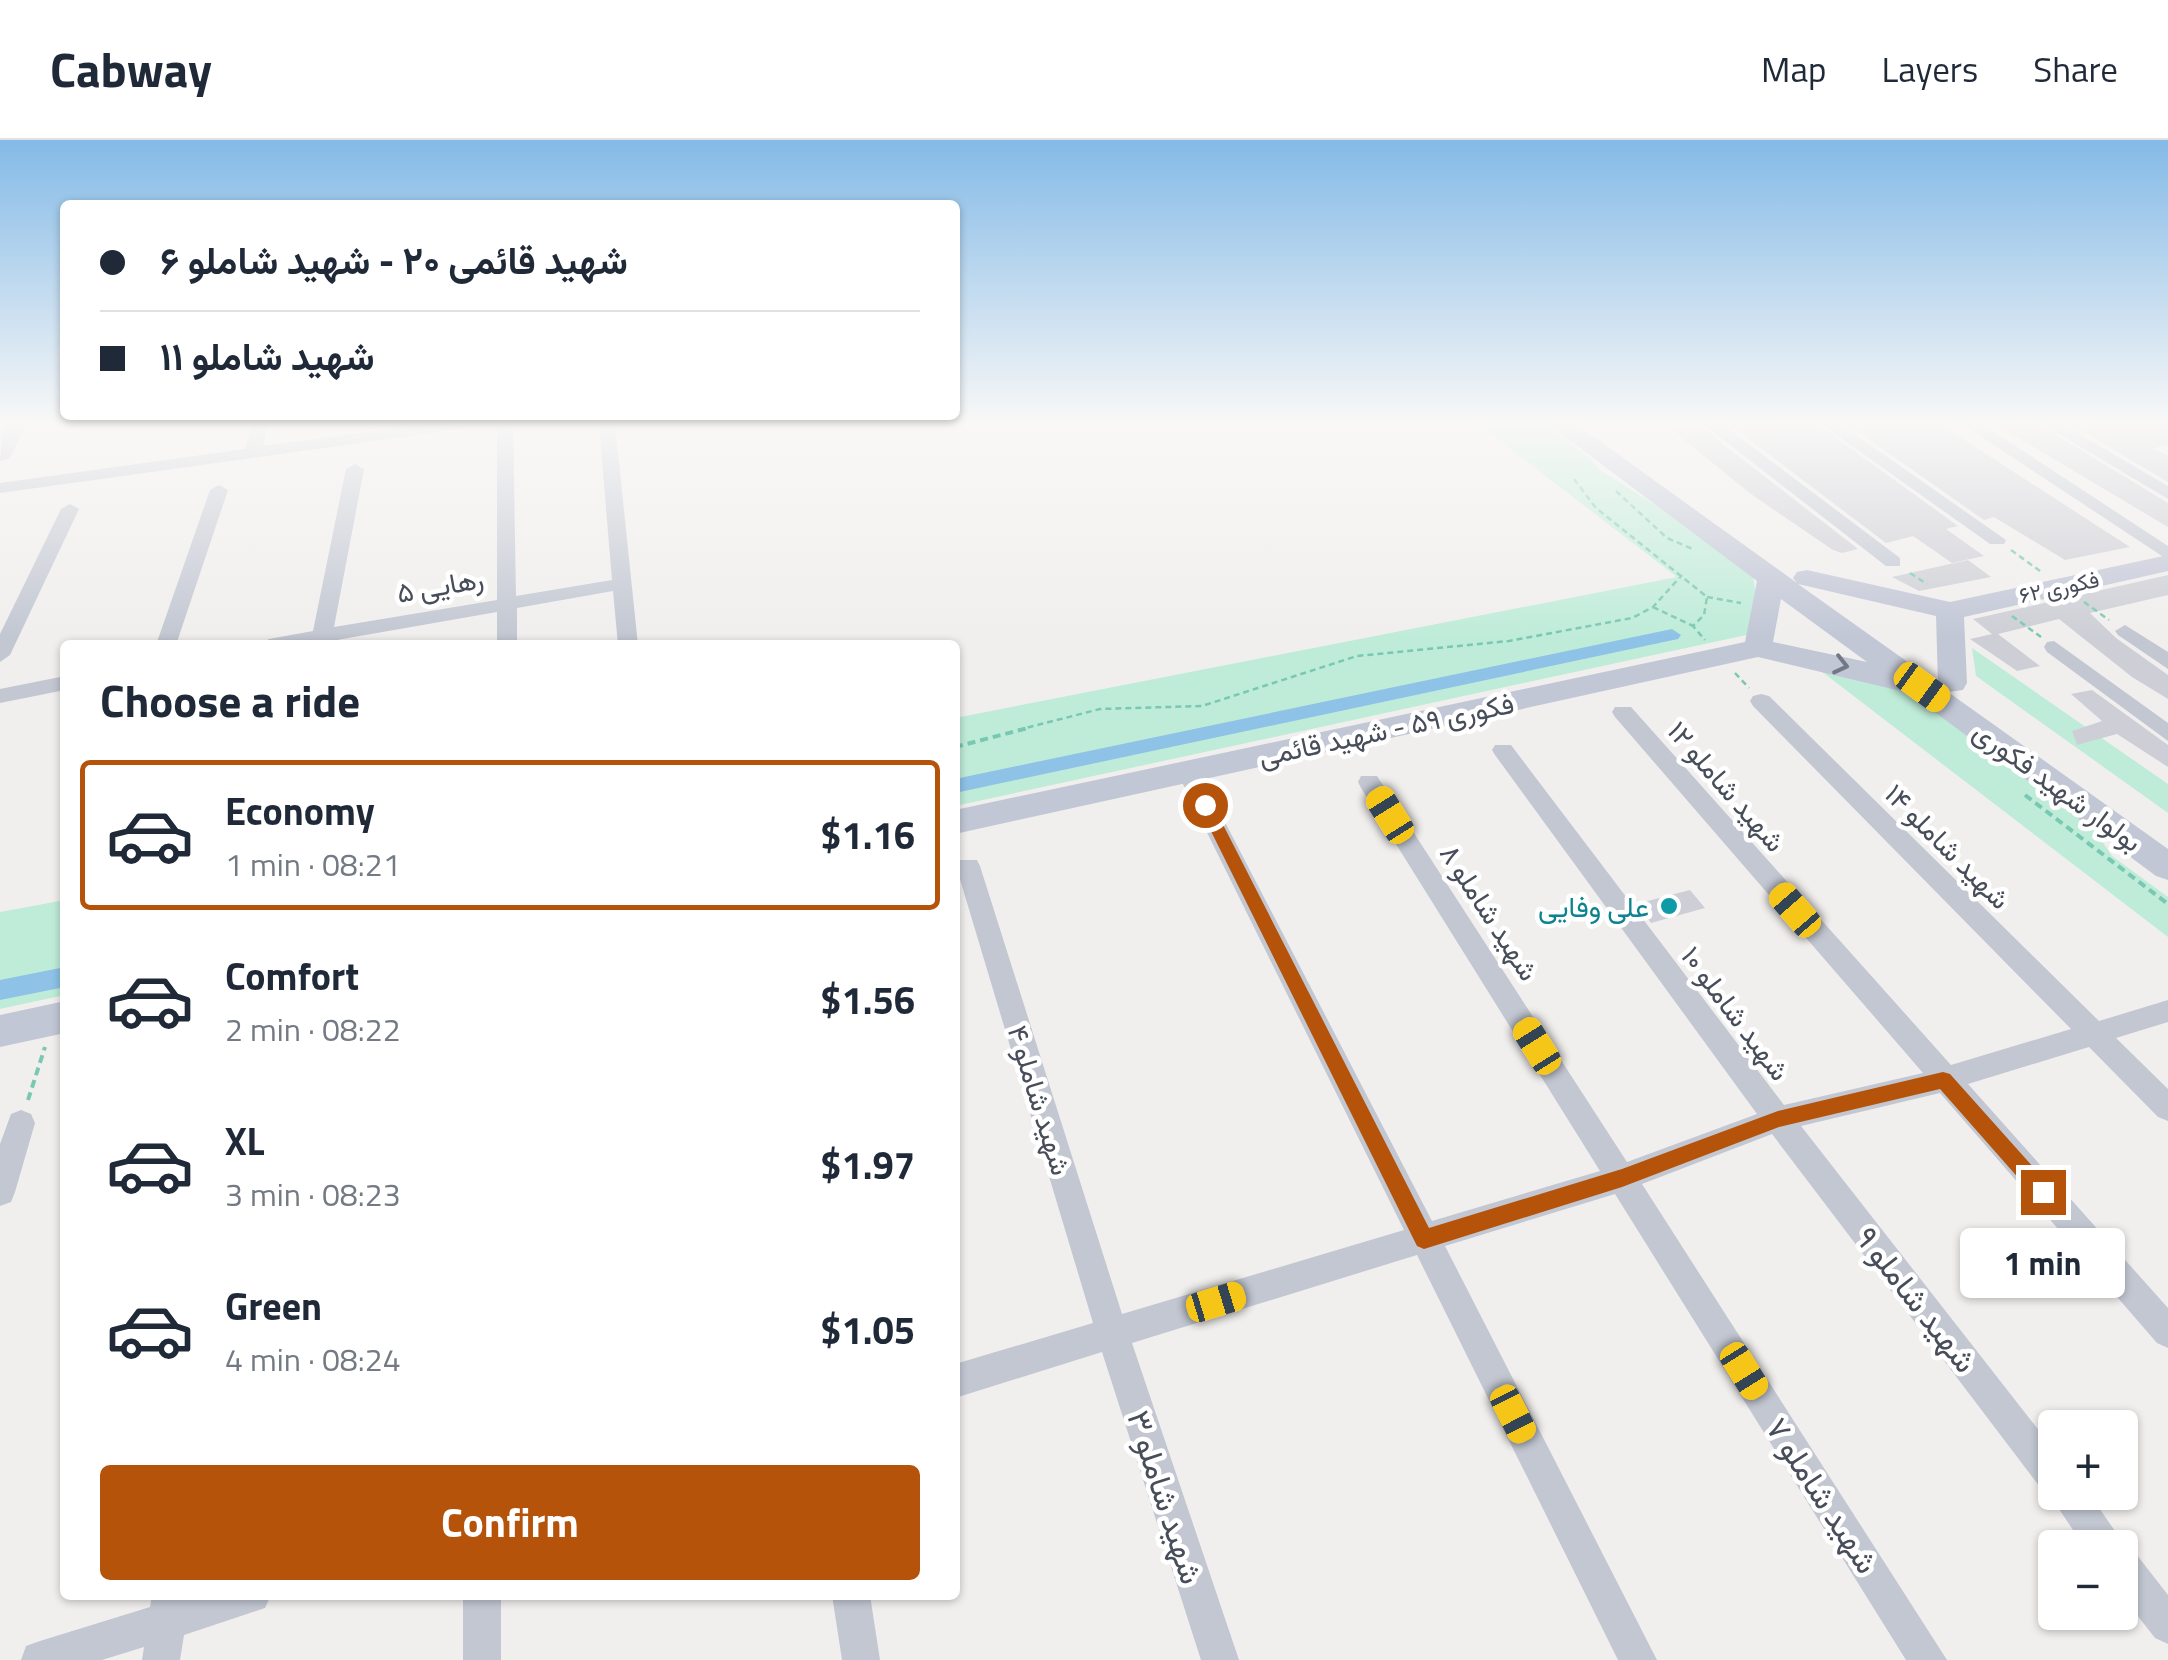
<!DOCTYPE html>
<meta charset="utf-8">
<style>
:root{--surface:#fff;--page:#f2f2f3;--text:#1f2937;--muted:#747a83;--line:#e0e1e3;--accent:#b45309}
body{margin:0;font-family:"Titillium Web",Vazirmatn,sans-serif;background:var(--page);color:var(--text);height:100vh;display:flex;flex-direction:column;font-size:38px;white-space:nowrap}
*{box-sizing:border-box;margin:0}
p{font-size:32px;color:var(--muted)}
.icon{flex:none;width:55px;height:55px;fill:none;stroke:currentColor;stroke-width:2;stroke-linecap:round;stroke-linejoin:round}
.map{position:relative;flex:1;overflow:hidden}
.side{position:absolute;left:60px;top:500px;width:900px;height:960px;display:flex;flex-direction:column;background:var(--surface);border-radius:10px;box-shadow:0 2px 8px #0004}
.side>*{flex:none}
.banner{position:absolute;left:60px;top:60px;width:900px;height:220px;border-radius:10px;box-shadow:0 2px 8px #0004;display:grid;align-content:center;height:220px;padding:0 40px;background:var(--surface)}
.controls{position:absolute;left:2038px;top:1270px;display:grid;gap:20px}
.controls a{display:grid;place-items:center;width:100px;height:100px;border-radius:10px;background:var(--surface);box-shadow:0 2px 8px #0004;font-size:50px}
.end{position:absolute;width:45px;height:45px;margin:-22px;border:12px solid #b45309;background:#fff;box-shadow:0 0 0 5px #fff}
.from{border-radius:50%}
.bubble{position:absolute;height:70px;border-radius:10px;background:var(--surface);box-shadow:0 2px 8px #0004;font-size:32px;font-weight:700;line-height:70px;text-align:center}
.car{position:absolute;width:30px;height:60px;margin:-30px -15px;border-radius:12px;box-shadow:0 0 8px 2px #0007;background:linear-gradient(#f5c518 24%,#345 0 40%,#f5c518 0 76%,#345 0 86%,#f5c518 0)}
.banner b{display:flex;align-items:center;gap:35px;height:95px;font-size:38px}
.banner b+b{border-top:2px solid var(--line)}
.banner i{width:25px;height:25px;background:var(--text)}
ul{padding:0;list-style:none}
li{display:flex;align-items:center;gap:30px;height:150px;margin:0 20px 15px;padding:0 20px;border:5px solid transparent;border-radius:10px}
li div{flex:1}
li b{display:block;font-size:38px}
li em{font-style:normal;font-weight:700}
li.active{border-color:var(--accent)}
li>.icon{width:90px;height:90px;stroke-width:1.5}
h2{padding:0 40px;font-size:45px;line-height:120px}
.cta{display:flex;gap:20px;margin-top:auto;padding:20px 40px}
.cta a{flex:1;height:115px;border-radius:10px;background:var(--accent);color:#fff;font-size:40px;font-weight:700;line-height:115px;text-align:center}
header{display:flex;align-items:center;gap:60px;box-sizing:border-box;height:140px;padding:0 50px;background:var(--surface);border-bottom:2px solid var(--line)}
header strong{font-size:48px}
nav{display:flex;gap:55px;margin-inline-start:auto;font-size:35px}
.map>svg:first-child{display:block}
.green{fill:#bfecd9}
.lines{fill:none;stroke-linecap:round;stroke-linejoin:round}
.canal{fill:#8ec2e6;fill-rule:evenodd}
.building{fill:#cecfd6}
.path-far1{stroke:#79c8b1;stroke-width:2.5;stroke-dasharray:6 4;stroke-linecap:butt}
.path{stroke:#79c8b1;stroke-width:4;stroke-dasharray:8 5;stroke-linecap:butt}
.street{fill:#c2c7d2;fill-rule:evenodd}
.secondary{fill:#c2c7d6;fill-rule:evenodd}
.oneway{stroke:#727885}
.route{fill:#b45309}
.culture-dot{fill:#0f9aa8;stroke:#fff;stroke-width:4}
.labels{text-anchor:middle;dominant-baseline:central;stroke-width:9;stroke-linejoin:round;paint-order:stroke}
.far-street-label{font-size:22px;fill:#474e5a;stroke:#fff}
.street-label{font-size:28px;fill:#474e5a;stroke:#fff}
.culture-label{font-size:28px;fill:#0d838f;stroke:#fff;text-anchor:end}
.near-street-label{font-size:32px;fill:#474e5a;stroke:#fff}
</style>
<header>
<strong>Cabway</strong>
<nav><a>Map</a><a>Layers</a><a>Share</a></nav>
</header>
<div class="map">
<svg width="2168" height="1520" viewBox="0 0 2168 1520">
<rect width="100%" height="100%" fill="#f1efee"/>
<path class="green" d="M1478 284H1545L1590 318 1600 330 1657 366 1753 437 1757 462 1751 494 955 666V578L1677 437Z
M1972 508 2168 644V673L1976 536Z
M1821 531 1917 551 2090 683 2112 716 2168 757V797Z
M65 760V855L0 869V772Z"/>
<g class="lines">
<path class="canal" d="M1672 489 1681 495 1678 499 955 653V639Z
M65 827V847L0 860V840Z"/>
</g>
<path class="building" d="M1729 284H1817L1958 386 1946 389 1984 416 1952 423 1913 396 1886 403Z
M1847 284H1953L1949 290 2130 407 2065 420 1994 377 1984 380Z
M1995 284H2038L2168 363V387Z
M2070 284H2168V305L2153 308 2168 316V342Z
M1700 286 1701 287 1858 409 1842 413 1833 410 1751 354 1673 291Z
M1968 420 1991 437 1919 451 1892 437Z
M2168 435V455L2090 473 2116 498 2168 535V559L2132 537 2059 479 1998 494 2040 526 2017 531 1970 499 1992 494 1973 479Z
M2092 550 2168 605V627L2117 594 2077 605 2072 591 2102 581 2071 554Z
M1690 750 1705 768 1651 783 1636 764Z"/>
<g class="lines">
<path class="path-far1" d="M1574 339 1596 368 1707 457 1704 475 1693 486 1705 500
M1616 351 1667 398 1695 410
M2011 410 2040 431
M1910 433 1927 444
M1707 457 1741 463
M2084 462 2109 480
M1653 467 1693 486
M2012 476 2041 497
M1735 533 1749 548
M1018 590 1100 569 1202 566 1357 516 1509 501 1632 478 1653 467 1682 435"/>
<path class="path" d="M955 607 1028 588
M2025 655 2168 764
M28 960 45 907"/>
<path class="street" d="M252 284H268L263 306 422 284H468L460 289 0 353V343L245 309Z
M497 284H513L516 456 612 440 599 284H615L638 505H618L613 451 517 468V505H497V472L331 501 330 505H259L269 499 313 491 346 329 355 324 364 329 334 487 497 460Z
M1703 284H1722L1900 418V426H1886Z
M1821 284H1840L2006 400 2004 404H1990Z
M1962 284H1982L2168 406V420Z
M2042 284H2062L2168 346V359Z
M219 345 228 350 176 505H156L210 350Z
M70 364 79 369 10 515 0 522V494L61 369Z
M2125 485 2168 512V529L2118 495 2115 491Z
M2054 501 2168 583V601L2047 512 2044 507 2047 502Z
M65 536V550L0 563V549Z
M1761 554 1769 556 2099 881 2168 860V882L2116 898 2168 949V981L2158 977 2089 907 1968 944 2168 1168V1208L2157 1203 1940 953 1801 986 2055 1311V1352H2088L2126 1407 2133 1410 2168 1455V1504L2155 1498 2120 1453V1408H2085L2049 1354 2043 1351 1772 994 1642 1044 1947 1520H1906L1615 1054 1445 1106 1657 1520H1618L1417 1115 1132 1203 1239 1520H1201L1102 1212 955 1258V1224L1093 1183 956 726 959 720H977L980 726 1122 1174 1404 1090 1177 632 1180 626 1188 624 1199 632 1432 1081 1600 1031 1361 648 1358 642 1361 636H1377L1627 1022 1757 974 1495 615 1492 610 1495 605H1511L1784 965 1923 933 1615 577 1612 572 1615 567H1631L1951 925 2071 889 1753 566 1750 561 1753 556Z
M21 970 31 974 35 983 15 1052 11 1062 0 1066V1004L11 974Z
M152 1455H271L265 1468 184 1495 180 1520H142L144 1507 102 1520H21L26 1506 40 1501 150 1467Z
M463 1455H501V1520H463Z
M832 1455H870L880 1520H842Z"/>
<path class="secondary" d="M3 284H27L9 319 0 321Z
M1548 284H1576L1797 443 1793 438 1797 432 1807 430 1950 462 2168 415V431L1964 477 1967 543 1963 550 1948 552 2168 709V740L2156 736 1909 553 1758 517 955 694V670L1745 502 1757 441ZM1798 444 1936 476 1938 544 1933 540ZM1781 459 1867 522 1773 502Z
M65 861V893L0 907V875Z"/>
</g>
<defs><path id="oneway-chevron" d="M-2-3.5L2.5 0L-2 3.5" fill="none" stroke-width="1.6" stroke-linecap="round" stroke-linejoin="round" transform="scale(2.5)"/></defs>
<use class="oneway" href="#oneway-chevron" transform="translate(1841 525) rotate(13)"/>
<linearGradient id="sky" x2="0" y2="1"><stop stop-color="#84bae7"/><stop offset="0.57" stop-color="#f9f8f7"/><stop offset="1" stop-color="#f9f8f7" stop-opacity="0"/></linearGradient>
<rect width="2168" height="497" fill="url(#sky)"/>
<path class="route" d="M1205 660 1213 665 1429 1088 1622 1029 1778 971 1943 932 1950 934 2050 1046V1058H2036L1940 949 1779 987 1622 1047 1424 1109 1417 1106 1198 665Z"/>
<circle class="culture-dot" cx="1669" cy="766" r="10"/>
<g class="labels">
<g class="far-street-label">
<text transform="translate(2059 447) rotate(-12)">فکوری ۶۲</text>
</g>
<g class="street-label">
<text transform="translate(440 445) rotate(-10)">رهایی ۵</text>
<text transform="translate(1386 589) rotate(-12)">فکوری ۵۹ - شهید قائمی</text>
<text transform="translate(1727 646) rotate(49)">شهید شاملو ۱۲</text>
<text transform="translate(2058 646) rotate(36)">بولوار شهید فکوری</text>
<text transform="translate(1948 706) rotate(45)">شهید شاملو ۱۴</text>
<text transform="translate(1490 772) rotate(57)">شهید شاملو ۸</text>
<text transform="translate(1736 873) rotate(53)">شهید شاملو ۱۰</text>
<text transform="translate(1040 960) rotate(73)">شهید شاملو ۴</text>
</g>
<g class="culture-label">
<text x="1649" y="766">علی وفایی</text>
</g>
<g class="near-street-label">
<text transform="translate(1917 1159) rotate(52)">شهید شاملو ۹</text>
<text transform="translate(1823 1355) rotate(57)">شهید شاملو ۷</text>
<text transform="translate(1166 1357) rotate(72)">شهید شاملو ۳</text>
</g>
</g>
</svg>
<div class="controls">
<a>+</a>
<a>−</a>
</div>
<i class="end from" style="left:1205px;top:665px"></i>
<i class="end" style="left:2043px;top:1052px"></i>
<div class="bubble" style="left:1960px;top:1088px;width:165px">1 min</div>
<i class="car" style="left:1922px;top:547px;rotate:126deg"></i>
<i class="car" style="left:1390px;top:675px;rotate:328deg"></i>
<i class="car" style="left:1795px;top:770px;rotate:319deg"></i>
<i class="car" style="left:1537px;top:906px;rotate:328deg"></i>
<i class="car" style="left:1216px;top:1162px;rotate:73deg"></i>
<i class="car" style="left:1744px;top:1231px;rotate:148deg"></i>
<i class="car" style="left:1513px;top:1274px;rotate:153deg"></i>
<div class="banner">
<b><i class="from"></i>شهید قائمی ۲۰ - شهید شاملو ۶</b>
<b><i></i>شهید شاملو ۱۱</b>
</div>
<section class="side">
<h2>Choose a ride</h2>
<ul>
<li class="active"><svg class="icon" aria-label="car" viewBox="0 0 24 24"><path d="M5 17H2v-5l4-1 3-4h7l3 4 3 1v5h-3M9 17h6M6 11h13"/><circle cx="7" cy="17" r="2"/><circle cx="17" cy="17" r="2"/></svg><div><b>Economy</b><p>1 min · 08:21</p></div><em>$1.16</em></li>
<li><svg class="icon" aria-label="car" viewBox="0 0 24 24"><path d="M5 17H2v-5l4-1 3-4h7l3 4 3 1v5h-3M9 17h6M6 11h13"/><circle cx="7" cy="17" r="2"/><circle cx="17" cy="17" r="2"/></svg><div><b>Comfort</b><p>2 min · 08:22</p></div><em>$1.56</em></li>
<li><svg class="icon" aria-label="car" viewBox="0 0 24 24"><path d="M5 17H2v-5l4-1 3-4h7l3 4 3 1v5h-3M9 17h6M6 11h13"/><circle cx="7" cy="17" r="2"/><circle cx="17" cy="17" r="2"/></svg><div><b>XL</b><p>3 min · 08:23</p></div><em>$1.97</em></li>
<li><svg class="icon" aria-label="car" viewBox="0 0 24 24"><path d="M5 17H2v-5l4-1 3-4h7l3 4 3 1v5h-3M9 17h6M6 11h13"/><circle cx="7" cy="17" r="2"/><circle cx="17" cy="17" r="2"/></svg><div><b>Green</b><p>4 min · 08:24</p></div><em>$1.05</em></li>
</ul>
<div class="cta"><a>Confirm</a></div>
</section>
</div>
